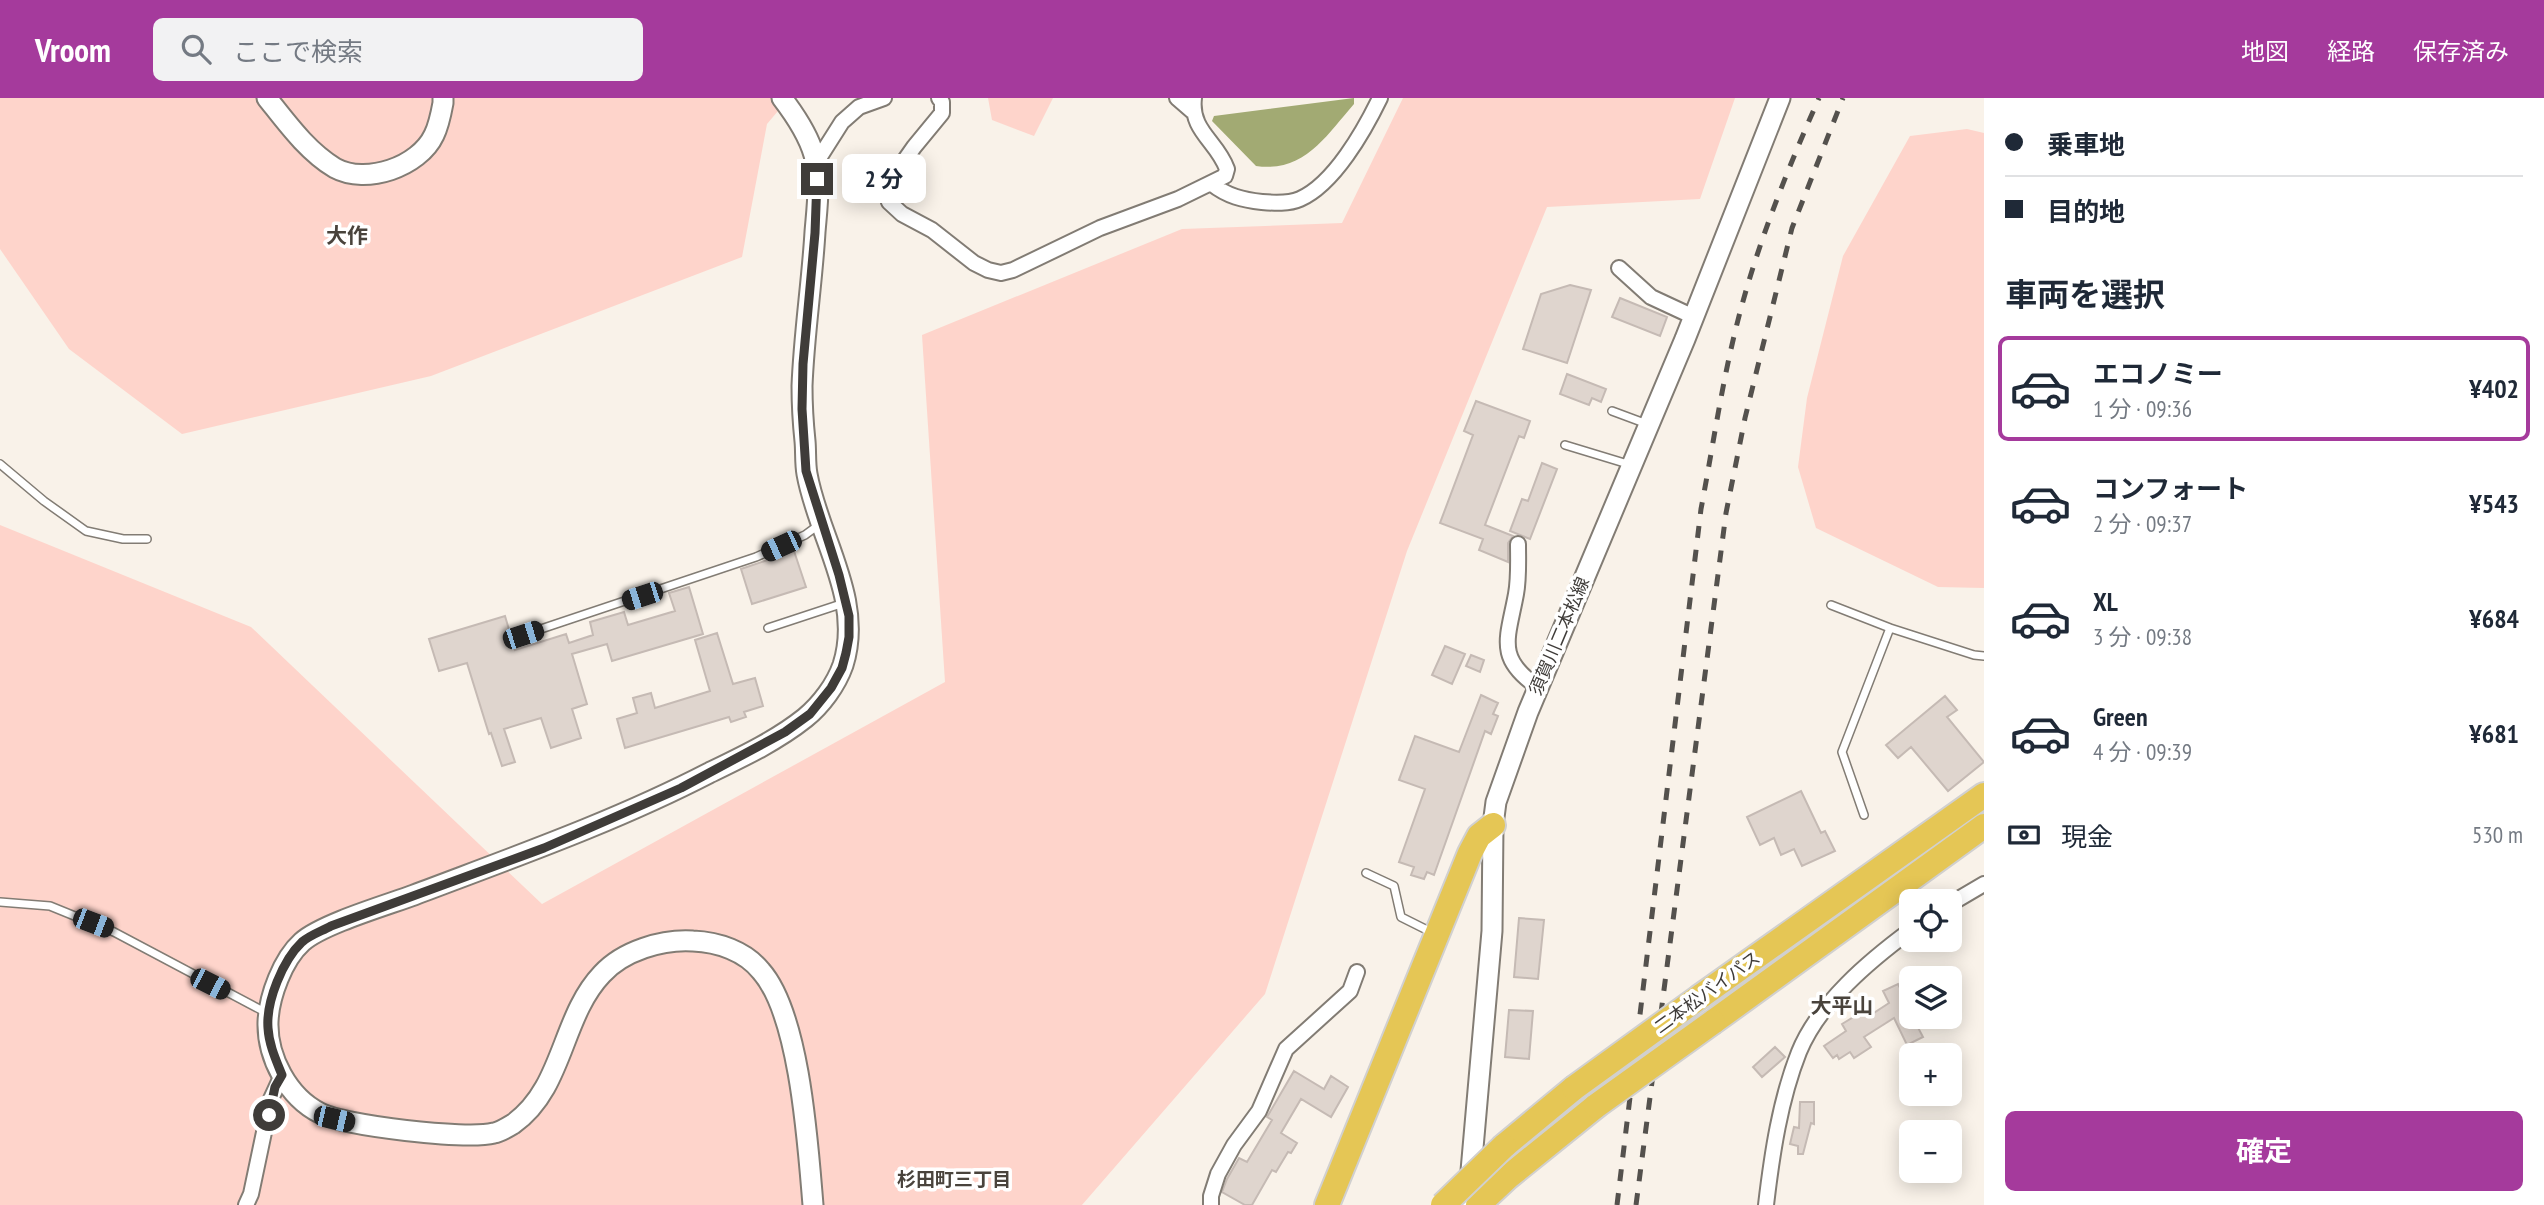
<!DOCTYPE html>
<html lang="ja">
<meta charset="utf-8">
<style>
:root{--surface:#fff;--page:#f2f2f3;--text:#1f2937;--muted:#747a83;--line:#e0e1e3;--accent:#a53a9c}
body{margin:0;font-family:"PT Sans Narrow","Noto Sans JP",sans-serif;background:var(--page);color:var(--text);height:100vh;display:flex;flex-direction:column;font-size:26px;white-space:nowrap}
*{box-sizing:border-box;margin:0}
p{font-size:23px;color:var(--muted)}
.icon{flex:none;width:38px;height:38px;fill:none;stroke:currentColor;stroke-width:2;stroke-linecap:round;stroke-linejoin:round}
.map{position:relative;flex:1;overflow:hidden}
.sheet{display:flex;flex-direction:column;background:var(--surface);width:560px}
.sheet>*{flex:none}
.guide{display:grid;align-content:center;height:154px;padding:0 21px;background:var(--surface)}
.controls{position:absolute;left:1899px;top:791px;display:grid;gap:14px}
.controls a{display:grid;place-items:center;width:63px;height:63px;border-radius:10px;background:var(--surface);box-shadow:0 4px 18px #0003;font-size:35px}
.end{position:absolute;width:32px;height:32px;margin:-16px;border:9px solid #3f3c39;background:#fff;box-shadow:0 0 0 4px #fff}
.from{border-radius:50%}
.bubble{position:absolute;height:49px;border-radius:10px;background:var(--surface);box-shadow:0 4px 18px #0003;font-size:23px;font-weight:700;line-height:49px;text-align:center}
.car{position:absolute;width:21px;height:42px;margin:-21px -10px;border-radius:9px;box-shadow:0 0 5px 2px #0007;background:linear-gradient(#222 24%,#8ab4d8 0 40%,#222 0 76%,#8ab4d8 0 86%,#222 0)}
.guide b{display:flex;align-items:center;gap:24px;height:66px;font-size:26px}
.guide b+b{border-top:2px solid var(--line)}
.guide i{width:18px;height:18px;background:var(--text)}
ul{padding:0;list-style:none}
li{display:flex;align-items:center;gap:21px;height:105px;margin:0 14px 10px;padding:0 7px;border:4px solid transparent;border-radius:10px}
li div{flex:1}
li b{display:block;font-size:26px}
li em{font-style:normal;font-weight:700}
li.current{border-color:var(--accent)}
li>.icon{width:63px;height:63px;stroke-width:1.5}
h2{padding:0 21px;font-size:32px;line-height:84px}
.pay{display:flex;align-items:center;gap:18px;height:77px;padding:0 21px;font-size:26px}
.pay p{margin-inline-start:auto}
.cta{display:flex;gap:14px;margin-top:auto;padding:14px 21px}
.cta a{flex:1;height:80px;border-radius:10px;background:var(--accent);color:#fff;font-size:28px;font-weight:700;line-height:80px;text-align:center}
header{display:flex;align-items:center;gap:42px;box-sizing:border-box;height:98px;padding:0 35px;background:var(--accent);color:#fff}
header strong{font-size:33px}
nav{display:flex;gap:38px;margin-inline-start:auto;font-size:24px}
.search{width:490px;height:63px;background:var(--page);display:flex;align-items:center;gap:18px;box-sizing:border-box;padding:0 24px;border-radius:10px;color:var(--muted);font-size:26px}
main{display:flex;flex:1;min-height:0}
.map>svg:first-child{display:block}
.green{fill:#fed4cb}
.water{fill:#a2aa73}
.building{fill:#dfd5ce;stroke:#c5bab4;stroke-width:2}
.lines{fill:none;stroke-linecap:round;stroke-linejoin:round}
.lane-casing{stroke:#827c74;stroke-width:10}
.street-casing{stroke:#827c74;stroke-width:18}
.secondary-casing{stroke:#827c74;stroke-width:23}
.highway-casing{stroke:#d1d0cf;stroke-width:28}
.lane{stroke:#fff;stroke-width:7}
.street{stroke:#fff;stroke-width:14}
.secondary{stroke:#fff;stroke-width:19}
.highway{stroke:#e5c655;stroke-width:24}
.rail{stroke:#54514d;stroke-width:5;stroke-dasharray:12 12;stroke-linecap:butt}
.highway-bridge-casing{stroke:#d1d0cf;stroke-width:28;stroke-linecap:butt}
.highway-bridge{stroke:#e5c655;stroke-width:24}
.route{stroke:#3f3c39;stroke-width:9}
.labels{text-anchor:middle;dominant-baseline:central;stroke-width:7;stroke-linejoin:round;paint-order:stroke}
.street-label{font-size:18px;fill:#3f3c39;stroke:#fff}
.neighbourhood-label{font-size:19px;font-weight:bold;fill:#49433c;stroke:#fff}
.quarter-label{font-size:21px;font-weight:bold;fill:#49433c;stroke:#fff}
</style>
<header>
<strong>Vroom</strong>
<div class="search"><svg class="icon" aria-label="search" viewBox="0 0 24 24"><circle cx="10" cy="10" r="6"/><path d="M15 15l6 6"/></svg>ここで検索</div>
<nav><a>地図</a><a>経路</a><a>保存済み</a></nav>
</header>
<main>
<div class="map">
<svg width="1984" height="1107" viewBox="0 0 1984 1107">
<rect width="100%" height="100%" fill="#f9f2e9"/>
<path class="green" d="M0 0H789L767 26 742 159 431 278 182 336 69 251 0 151Z
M988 0H1053L1034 38 992 22Z
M1403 0H1735L1700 101 1547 109 1407 453 1265 896 1082 1107H0V427L251 529 542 806 945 584 922 237 1182 131 1342 125Z
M1967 31 1984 35V490L1938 489 1816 430 1798 369 1807 300 1843 158 1910 38Z"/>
<path class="water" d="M1354 0V6C1326 38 1304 75 1256 68L1212 23 1214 18Z"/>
<path class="building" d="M1570 187 1591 192 1567 265 1523 251 1541 196Z
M1620 200 1667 219 1660 238 1612 219Z
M1567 276 1606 291 1601 304 1592 300 1589 307 1560 296Z
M1476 303 1530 323 1524 340 1519 338 1485 427 1513 438 1508 445V464L1479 452 1483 441 1440 425 1473 337 1464 333Z
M1542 365 1557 371 1530 441 1510 433 1522 401 1528 403Z
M794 453 806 489 752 506 741 471Z
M689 489 703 536 612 563 607 546 572 556 587 606 572 611 581 640 551 650 541 620 504 631 515 664 502 668 491 635 489 636 467 565 439 573 429 541 505 518 515 552 566 536 569 545 593 537 590 524 624 514 628 527 675 513 669 495Z
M717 535 733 586 755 580 763 608 744 614 746 619 731 624 729 619 625 650 617 621 637 615 633 600 651 595 655 610 710 593 695 542Z
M1445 548 1465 556 1452 586 1432 577Z
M1471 557 1484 562 1480 574 1466 568Z
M1481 597 1498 605 1493 616 1498 618 1491 636 1485 633 1434 777 1427 774 1424 781 1411 777 1414 769 1399 764 1425 691 1399 682 1415 638 1459 654Z
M1945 598 1957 612 1947 619 1984 664 1948 693 1911 649 1898 660 1886 647Z
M1801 693 1821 735 1825 733 1835 753 1802 768 1794 751 1781 757 1774 740 1760 747 1747 719Z
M1519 820 1544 822 1538 881 1514 879Z
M1898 886 1911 911V919H1915L1914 922 1923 939 1907 947 1894 920 1864 939 1871 949 1854 960 1850 954 1839 961 1837 957 1833 960 1824 948 1846 933 1842 926 1865 912 1869 918 1889 905 1883 893Z
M1509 912 1533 913 1529 961 1505 959Z
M1775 949 1785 959 1762 979 1753 969Z
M1294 973 1324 991 1331 978 1348 989 1331 1019 1301 1001 1281 1035 1297 1045 1291 1055 1288 1054 1276 1074 1272 1072 1252 1107H1245L1222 1094 1227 1081 1239 1060 1247 1064 1272 1022 1267 1019Z
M1800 1004H1814V1026L1811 1025 1803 1056H1798V1048L1790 1046 1794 1029 1799 1030Z"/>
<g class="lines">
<g class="lane-casing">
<path id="lane" d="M1612 313 1647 326
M1565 347 1631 367
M0 366 44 403 86 433 123 441H147
M1831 507 1890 530
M768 530 844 505
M523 537 756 459 805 437 820 426
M1864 717 1842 654 1890 530 1974 557 1984 558
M1366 775 1394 788 1401 819 1433 835
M0 804 50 808 114 834 265 914"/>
</g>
<g class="street-casing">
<path id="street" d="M939 0 942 4V15L914 49 888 86 886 95 889 104 902 116 932 132 974 165 988 172 1001 175 1013 172 1100 130 1178 101 1225 78 1227 71C1217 43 1190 33 1194 0
M1177 0 1192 13
M816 65 842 24 859 9 884 0
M1212 86C1227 98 1243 102 1262 104 1274 105 1289 106 1300 101 1334 86 1364 33 1380 0
M1619 170 1651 199 1694 219
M1518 446C1518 462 1519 480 1516 496 1508 540 1495 560 1538 589
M1950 806 1984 786
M246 1107 251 1096 271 1001 282 977
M1211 1107V1098L1218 1076 1234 1047 1259 1013 1286 951 1350 893 1357 874
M1766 1107C1772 1056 1780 1002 1799 954 1819 905 1869 863 1911 832"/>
</g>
<g class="secondary-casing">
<path id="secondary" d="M267 0C287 25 307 53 335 70 366 87 419 69 434 37 439 27 441 16 443 5V0
M782 0C795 17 808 36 814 57 821 82 817 109 815 134 812 185 804 236 802 288 802 306 803 324 805 343 806 353 805 365 807 376 818 439 864 501 843 567 836 587 821 607 805 620 776 643 742 659 709 675 614 724 514 759 414 797 387 807 322 826 302 844 283 861 269 898 268 924 267 959 288 999 320 1015 345 1028 466 1042 494 1035 500 1034 508 1029 513 1026 564 990 561 919 602 876 623 853 662 841 693 843 718 844 745 853 761 873 800 917 808 1048 813 1107
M1468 1107 1492 833 1493 727 1496 704 1528 614 1685 241 1780 0"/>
</g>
<g class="highway-casing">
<path id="highway" d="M1701 898 1984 697
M1713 924 1984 728
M1504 1048 1574 990
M1327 1107 1470 755 1479 738 1493 727
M1478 1107 1508 1079 1596 1008"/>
</g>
<use href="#lane" class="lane"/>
<use href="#street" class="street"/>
<use href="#secondary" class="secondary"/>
<use href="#highway" class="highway"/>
<path class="rail" d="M1617 1107 1701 411C1713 348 1722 284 1738 222 1757 147 1788 70 1819 0
M1636 1107 1726 415 1745 320 1792 130 1843 0"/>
<g class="highway-bridge-casing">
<path id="highway-bridge" d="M1574 990 1701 898
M1596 1008 1713 924
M1443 1107 1504 1048"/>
</g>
<use href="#highway-bridge" class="highway-bridge"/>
</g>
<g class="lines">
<path class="route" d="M269 1017 275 989 282 977C276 962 269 947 268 930 266 903 283 862 302 844 310 837 322 833 331 828L544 750 681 690 785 634 810 616 831 590 842 570 846 555 849 539V518L839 477 806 373 802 311 803 266 815 135 817 81"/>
</g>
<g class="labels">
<g class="street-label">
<text transform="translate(1559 538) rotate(-67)">須賀川二本松線</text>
<text transform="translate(1707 894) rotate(-36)">二本松バイパス</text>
</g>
<g class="neighbourhood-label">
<text x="954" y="1081">杉田町三丁目</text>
</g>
<g class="quarter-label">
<text x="347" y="137">大作</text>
<text x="1842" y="907">大平山</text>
</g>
</g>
</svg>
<div class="controls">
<a><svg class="icon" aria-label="locate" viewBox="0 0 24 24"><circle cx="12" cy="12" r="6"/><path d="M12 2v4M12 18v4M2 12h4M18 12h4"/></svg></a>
<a><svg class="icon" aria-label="layers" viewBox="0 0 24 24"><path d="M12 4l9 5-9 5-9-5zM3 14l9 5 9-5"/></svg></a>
<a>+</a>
<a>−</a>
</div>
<i class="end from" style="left:269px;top:1017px"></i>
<i class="end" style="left:817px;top:81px"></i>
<div class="bubble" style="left:842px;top:56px;width:84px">2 分</div>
<i class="car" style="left:781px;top:448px;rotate:245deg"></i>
<i class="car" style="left:642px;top:498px;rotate:252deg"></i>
<i class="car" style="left:523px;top:537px;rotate:72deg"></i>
<i class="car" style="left:93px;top:825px;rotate:111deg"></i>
<i class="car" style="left:210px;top:886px;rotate:117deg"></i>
<i class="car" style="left:334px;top:1021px;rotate:103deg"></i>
</div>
<section class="sheet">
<div class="guide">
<b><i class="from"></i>乗車地</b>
<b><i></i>目的地</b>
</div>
<h2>車両を選択</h2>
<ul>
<li class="current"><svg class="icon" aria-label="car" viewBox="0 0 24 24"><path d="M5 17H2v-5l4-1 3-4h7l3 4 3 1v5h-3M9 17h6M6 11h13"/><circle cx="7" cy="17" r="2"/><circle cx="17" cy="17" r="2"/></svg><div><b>エコノミー</b><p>1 分 · 09:36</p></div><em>¥402</em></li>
<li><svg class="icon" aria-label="car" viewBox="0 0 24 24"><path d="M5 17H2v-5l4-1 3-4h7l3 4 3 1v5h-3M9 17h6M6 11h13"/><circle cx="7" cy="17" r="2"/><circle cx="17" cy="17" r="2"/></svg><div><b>コンフォート</b><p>2 分 · 09:37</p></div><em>¥543</em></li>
<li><svg class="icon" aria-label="car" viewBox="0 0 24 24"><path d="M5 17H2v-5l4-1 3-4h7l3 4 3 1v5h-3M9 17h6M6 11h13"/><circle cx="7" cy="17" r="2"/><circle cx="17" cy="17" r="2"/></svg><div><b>XL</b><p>3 分 · 09:38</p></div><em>¥684</em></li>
<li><svg class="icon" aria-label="car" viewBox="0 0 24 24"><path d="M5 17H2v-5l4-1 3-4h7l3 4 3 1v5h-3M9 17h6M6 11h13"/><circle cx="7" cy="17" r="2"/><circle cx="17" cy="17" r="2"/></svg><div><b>Green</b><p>4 分 · 09:39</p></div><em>¥681</em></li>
</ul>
<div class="pay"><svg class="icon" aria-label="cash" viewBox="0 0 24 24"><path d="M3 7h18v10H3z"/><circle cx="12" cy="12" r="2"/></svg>現金<p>530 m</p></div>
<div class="cta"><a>確定</a></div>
</section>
</main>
